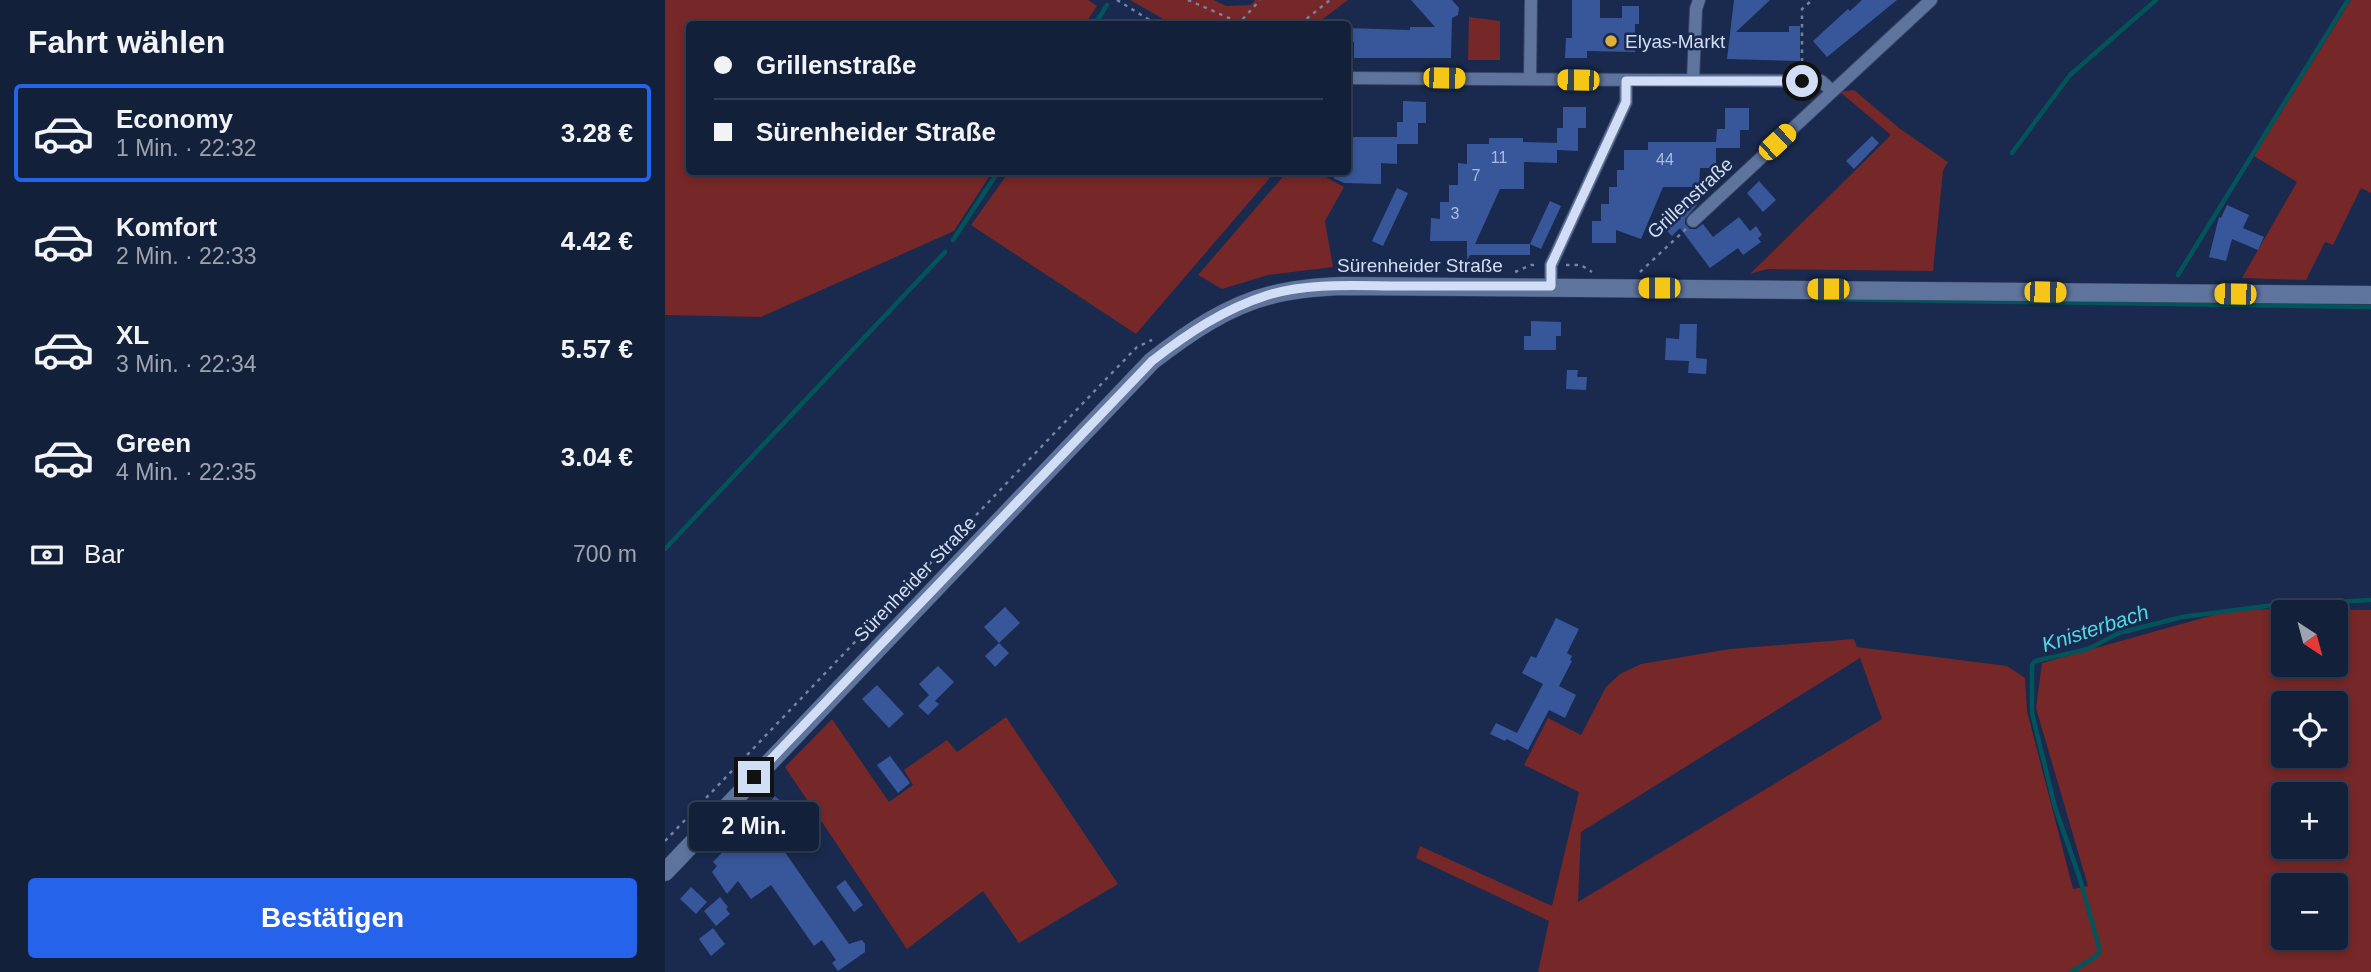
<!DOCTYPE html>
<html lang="de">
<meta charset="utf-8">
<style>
:root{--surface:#13203a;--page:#202d45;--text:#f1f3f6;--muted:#9da3af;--line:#323e54;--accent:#2563eb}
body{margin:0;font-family:Arial,sans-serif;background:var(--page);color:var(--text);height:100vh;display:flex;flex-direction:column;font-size:26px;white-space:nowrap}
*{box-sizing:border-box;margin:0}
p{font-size:23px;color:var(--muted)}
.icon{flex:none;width:38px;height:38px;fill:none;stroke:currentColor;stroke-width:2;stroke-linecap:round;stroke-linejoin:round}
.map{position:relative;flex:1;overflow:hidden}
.side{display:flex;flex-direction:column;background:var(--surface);width:665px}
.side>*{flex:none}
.banner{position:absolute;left:21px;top:21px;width:665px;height:154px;border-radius:7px;box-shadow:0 4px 10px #0003,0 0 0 2px var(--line);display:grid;align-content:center;height:154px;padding:0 28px;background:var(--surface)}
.needle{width:46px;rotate:144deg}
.buttons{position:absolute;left:1606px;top:600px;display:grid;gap:14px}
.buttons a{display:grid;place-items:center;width:77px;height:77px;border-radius:7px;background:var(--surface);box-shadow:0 4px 10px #0003,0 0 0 2px var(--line);font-size:35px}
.end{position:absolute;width:32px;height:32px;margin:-16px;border:9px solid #d2def5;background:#111;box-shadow:0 0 0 4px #111}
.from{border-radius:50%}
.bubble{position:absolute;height:49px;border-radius:7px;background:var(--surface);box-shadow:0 4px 10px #0003,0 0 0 2px var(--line);font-size:23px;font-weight:800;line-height:49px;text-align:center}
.car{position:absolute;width:21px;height:42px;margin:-21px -10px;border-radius:9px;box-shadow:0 0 5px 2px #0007;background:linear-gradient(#f5c518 24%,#345 0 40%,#f5c518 0 76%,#345 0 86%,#f5c518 0)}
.banner b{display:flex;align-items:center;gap:24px;height:66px;font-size:26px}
.banner b+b{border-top:2px solid var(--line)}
.banner i{width:18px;height:18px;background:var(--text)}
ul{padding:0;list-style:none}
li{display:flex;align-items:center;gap:21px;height:98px;margin:0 14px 10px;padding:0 14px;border:4px solid transparent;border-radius:7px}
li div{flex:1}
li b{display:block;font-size:26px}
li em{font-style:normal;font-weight:800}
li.active{border-color:var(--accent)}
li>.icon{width:63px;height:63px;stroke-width:1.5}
h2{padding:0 28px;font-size:32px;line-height:84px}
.pay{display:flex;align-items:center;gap:18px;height:77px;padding:0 28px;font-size:26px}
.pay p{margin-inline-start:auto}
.primary-button{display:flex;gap:14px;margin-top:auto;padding:14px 28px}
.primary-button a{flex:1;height:80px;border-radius:7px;background:var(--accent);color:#fff;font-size:28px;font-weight:800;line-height:80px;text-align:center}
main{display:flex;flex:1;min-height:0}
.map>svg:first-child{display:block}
.green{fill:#762727;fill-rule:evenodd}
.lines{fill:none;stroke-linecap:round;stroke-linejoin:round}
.stream{stroke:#00545a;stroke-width:4.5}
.building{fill:#37579a}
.minor-casing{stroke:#3a4665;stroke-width:14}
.secondary-casing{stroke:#3a4665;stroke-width:19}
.path{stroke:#7583a1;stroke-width:2.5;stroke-dasharray:3.5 5;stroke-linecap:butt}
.minor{stroke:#5f749d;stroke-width:12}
.secondary{stroke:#5f749d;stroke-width:18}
.route{stroke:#d2def5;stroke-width:9}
.poi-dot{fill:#e3ae35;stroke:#192a4e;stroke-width:2.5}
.labels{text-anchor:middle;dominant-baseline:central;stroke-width:5;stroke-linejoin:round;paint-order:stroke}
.number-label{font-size:16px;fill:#abbcde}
.poi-label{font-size:19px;fill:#d2def5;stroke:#192a4e;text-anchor:start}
.street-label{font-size:19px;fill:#d2def5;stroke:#192a4e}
.water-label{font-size:21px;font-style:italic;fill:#50d8e3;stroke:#192a4e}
</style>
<main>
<section class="side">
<h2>Fahrt wählen</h2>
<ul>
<li class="active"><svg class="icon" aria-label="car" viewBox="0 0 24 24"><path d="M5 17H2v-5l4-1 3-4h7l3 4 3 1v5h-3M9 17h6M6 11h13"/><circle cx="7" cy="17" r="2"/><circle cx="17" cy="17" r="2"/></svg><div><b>Economy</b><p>1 Min. · 22:32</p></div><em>3.28 €</em></li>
<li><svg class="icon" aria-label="car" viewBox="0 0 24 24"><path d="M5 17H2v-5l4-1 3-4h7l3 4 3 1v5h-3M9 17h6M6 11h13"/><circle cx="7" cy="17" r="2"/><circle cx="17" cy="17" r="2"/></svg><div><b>Komfort</b><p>2 Min. · 22:33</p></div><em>4.42 €</em></li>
<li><svg class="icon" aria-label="car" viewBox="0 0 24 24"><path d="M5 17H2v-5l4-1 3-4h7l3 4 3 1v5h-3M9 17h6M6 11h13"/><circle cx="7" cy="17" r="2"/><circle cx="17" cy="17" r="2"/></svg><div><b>XL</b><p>3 Min. · 22:34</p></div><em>5.57 €</em></li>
<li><svg class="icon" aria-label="car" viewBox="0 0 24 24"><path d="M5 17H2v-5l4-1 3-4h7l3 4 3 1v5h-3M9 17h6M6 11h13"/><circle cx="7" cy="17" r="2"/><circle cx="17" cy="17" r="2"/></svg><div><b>Green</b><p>4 Min. · 22:35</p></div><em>3.04 €</em></li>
</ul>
<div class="pay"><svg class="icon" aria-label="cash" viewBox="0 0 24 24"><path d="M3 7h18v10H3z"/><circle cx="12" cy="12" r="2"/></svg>Bar<p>700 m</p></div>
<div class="primary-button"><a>Bestätigen</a></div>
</section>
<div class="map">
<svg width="1706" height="972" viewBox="0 0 1706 972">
<rect width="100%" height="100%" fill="#192a4e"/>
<path class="green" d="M0 0H423L432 6 420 24H24V172H327L289 231 96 317 0 315Z
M465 0H549L561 6 586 5 590 0H683L651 24H507Z
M1686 0H1706V193L1696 188 1668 245 1660 242 1641 280 1577 278 1632 182 1589 156Z
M804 17 835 21V60H803Z
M1189 90 1234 128 1283 162 1278 171 1268 271 1102 269 1085 274 1226 135 1175 92Z
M344 172H610L471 334 306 225Z
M622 172H652L679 187 660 221 668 267 603 275 557 289 533 275Z
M1570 609 1706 610V972H873L884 921 751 858 755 846 887 906 914 792 859 765 883 718 916 735 941 687 955 674 976 664 1065 649 1189 639 1192 647 1342 666 1360 678 1362 711 1408 889 1423 886 1371 708 1377 663ZM1619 612H1671V665H1619ZM1195 658 1217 719 913 902 916 832ZM1619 704H1671V756H1619ZM1619 794H1671V847H1619ZM1619 886H1671V938H1619Z
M341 717 453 884 354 943 318 891 242 949 120 767 167 719 224 802 248 785 239 770 282 740 292 752Z"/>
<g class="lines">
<path class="stream" d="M430 24 442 5
M1347 153 1405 75 1491 0
M288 240 333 172
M1513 275 1683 0
M1151 299 1706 307
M0 549 280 252
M1406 972 1430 957 1435 951 1415 879 1390 807 1367 713V665L1370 661 1423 649 1454 633 1517 617 1609 605 1706 600"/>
</g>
<path class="building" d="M746 0H787L794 8 793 15 787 18 786 58H689V42L682 41V28L745 30V27H770Z
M907 0H935V18H957V6H974V24H970V52L922 51V58H900L901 38H907Z
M1069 0H1105L1071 32H1124V26H1135V61L1062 59Z
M1197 0H1232L1162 57 1148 41 1183 9 1185 11Z
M738 101 761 102V123H753V144H732V142V164L716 163V184L679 183 668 178 678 172H682V137H732V122H738Z
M898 107H921V128H913V151L892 150V163L859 162V189H835L810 244H865V255H805L802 260V241H765L766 218 775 219V202H784V185H793V163L802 164V144H824V138H858V142L892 143V128H898Z
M1060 108H1084V130H1075V148H1051V168H1035L1034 187H998L976 239 951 230V243H927V221H936V204H944V187H952V170H959V150H983V142H1051L1052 129H1060Z
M1207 136 1214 143 1189 169 1181 161Z
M1094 181 1111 200 1098 212 1082 193Z
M732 188 743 193 718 246 707 241Z
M1028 200 1032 205 1020 219V224L1025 229H1031L1038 224 1048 237 1074 217 1085 231 1091 226 1097 235 1093 238 1096 242 1078 255 1073 248 1045 268 1015 228 1007 236 998 227Z
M885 201 896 206 876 249 865 244Z
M1562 205 1584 215 1578 228 1599 237 1593 250 1567 239 1561 261 1544 257 1554 217 1556 218Z
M866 321 896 322V336H891V350H859V336H866Z
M1015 324H1032L1031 358 1042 359 1041 374 1023 373 1024 361 1000 360 1001 338 1014 339Z
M902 370H913L912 377H922L921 390 901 389Z
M340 607 355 623 334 643 344 653 330 667 320 656 334 643 319 627Z
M891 618 914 629 902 653 907 656 905 660 907 661 894 686 911 695 900 718 884 710 863 750 842 739 840 741 825 734 831 723 852 733 878 684 857 673 866 656 871 658Z
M273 666 289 682 270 701 274 704 263 715 253 706 264 695 254 684Z
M212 685 239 714 224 728 197 699Z
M225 756 245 783 233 793 212 765Z
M110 796 124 809 125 807 127 809 133 803 148 817 145 820 155 831 146 839 136 829 117 848 184 944 197 940 200 944V952L173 971 167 963 171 960 157 940 149 946 106 885 86 899 73 881 62 894 47 872 52 866 48 862 71 838 78 847 110 825 97 809V801L105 802Z
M180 880 198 905 189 912 171 887Z
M26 887 42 902 31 914 15 899Z
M55 897 63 907 61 909 65 914 51 926 39 911Z
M48 928 60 944 46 956 34 939Z"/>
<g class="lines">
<g class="minor-casing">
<path id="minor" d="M682 78 1137 81H1156L1167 91
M865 79 866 0
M1028 80 1031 9 1034 0
M1028 221 1266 0
M886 286V265L961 102V81"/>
</g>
<g class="secondary-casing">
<path id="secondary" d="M0 872 487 361C523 333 562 306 606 295 629 289 653 287 677 286L1706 295"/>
</g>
<path class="path" d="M452 0 491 24
M523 0 571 21 577 20 595 0
M635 24 665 0
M1137 70V9L1147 0
M901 265H916L927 272
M787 270 793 268 836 271
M850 272 866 265H873
M975 272 1021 229
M0 841 442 378 472 347 487 340"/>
<use href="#minor" class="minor"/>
<use href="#secondary" class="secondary"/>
</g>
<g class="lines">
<path class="route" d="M89 777 487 361C523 333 559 309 603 295 645 282 693 286 736 286 786 286 836 286 886 286V265L961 102V81H1137"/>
</g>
<circle class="poi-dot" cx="946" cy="41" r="7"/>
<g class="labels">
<g class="number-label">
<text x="834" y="157">11</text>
<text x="1000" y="159">44</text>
<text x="811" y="175">7</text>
<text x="790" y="213">3</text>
</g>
<g class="poi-label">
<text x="960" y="41">Elyas-Markt</text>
</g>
<g class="street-label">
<text transform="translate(1025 198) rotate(-43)">Grillenstraße</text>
<text x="755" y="265">Sürenheider Straße</text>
<text transform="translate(250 579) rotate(-46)">Sürenheider Straße</text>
</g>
<g class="water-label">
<text transform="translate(1430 628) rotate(-18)">Knisterbach</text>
</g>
</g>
</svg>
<div class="buttons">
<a><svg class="needle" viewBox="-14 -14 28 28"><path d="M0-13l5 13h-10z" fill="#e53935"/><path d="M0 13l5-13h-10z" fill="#9da3af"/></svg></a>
<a><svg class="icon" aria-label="locate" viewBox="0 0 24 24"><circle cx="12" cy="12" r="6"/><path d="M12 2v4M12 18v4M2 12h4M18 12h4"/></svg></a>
<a>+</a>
<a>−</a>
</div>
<i class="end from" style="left:1137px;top:81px"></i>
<i class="end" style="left:89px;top:777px"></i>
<div class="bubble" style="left:24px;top:802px;width:130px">2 Min.</div>
<i class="car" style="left:779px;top:78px;rotate:91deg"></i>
<i class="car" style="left:913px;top:80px;rotate:271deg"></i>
<i class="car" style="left:1112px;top:142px;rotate:47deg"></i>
<i class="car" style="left:994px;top:288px;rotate:270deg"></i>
<i class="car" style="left:1163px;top:289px;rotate:270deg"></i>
<i class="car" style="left:1380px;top:292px;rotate:91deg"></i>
<i class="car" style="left:1570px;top:294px;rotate:271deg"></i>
<div class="banner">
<b><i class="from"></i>Grillenstraße</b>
<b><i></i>Sürenheider Straße</b>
</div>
</div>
</main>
